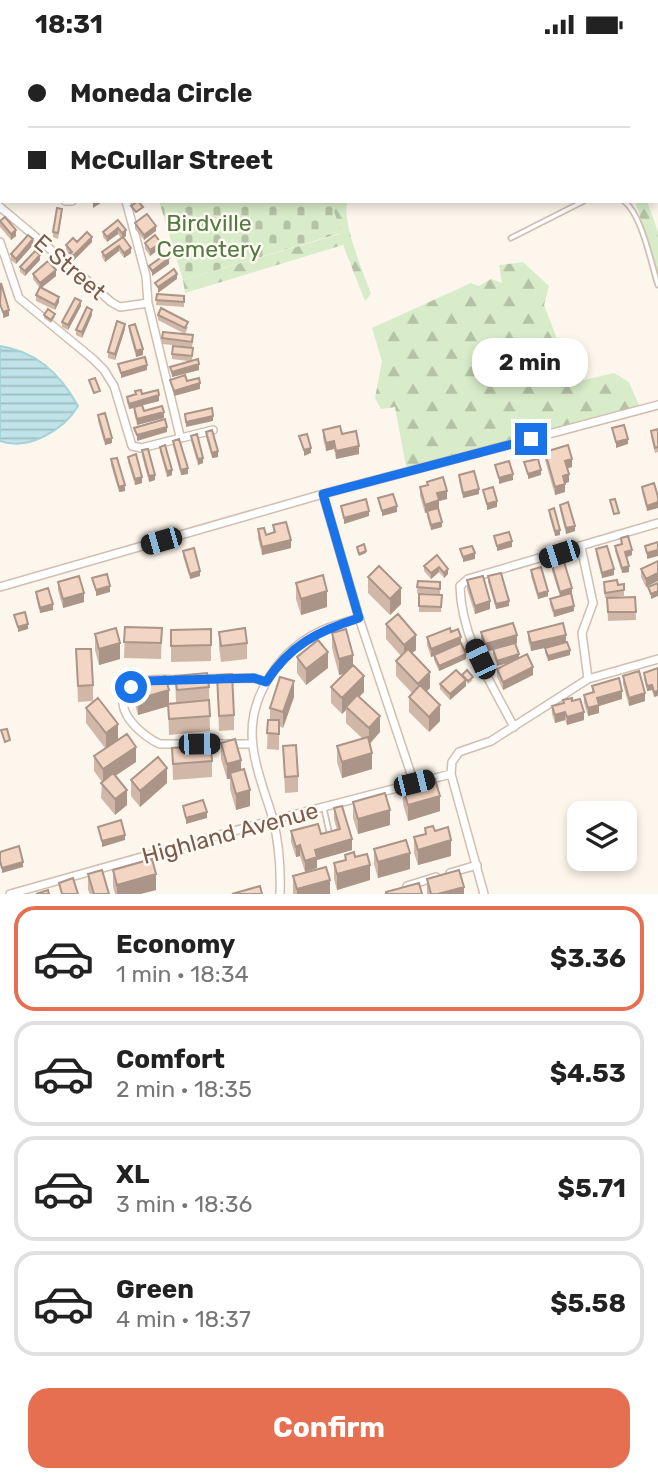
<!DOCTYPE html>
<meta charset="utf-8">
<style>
:root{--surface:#fff;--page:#f2f2f2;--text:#222;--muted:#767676;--line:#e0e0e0;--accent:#e76f51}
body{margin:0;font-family:Rubik,sans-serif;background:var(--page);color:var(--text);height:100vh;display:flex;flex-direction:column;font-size:26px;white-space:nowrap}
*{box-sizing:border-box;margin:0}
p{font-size:23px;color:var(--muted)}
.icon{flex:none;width:38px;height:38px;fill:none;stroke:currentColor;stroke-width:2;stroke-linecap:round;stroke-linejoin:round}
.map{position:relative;height:845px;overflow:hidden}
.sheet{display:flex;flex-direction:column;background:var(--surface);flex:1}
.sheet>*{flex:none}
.hud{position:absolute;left:0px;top:0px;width:658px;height:154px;box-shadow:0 4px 10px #0003;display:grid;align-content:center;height:154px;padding:0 28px;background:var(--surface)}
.controls{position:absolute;left:567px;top:752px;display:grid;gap:14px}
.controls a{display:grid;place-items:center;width:70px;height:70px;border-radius:14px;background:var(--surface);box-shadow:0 4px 10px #0003;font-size:35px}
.end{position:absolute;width:32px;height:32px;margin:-16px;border:9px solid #1a73e8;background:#fff;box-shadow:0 0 0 4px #fff}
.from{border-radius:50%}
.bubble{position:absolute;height:49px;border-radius:21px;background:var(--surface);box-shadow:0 4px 10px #0003;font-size:23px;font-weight:700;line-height:49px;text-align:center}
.car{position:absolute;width:21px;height:42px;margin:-21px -10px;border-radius:9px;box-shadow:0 0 5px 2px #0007;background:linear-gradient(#222 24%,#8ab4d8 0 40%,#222 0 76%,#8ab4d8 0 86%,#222 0)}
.hud b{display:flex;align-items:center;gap:24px;height:66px;font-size:26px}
.hud b+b{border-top:2px solid var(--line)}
.hud i{width:18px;height:18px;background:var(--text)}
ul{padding:12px 0 0;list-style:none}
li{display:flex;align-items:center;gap:21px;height:105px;margin:0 14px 10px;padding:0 14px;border:4px solid var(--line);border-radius:21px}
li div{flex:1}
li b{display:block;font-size:26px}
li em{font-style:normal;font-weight:700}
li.selected{border-color:var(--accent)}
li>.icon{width:63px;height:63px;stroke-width:1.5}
.primary-button{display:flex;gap:14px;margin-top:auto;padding:14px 28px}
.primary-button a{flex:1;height:80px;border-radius:21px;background:var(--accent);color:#fff;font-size:28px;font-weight:700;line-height:80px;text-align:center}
.status{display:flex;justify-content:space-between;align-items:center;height:49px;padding:0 35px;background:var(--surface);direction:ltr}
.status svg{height:19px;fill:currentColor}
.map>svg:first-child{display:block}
.grass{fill:#d8ecc9}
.forest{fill:url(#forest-firs)}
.cemetery{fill:url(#cemetery-stones)}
.water{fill:url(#water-rules);stroke:#a5d3da;stroke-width:2}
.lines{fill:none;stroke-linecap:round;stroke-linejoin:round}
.service-casing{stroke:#d1beb0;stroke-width:7}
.minor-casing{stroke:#d1beb0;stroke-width:10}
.service{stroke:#fff;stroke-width:3.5}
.minor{stroke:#fff;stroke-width:7}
.wall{fill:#d1b7a8}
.shaded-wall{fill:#aa9588}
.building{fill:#f3d5c3;stroke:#aa9588;stroke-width:2}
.route{stroke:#1a73e8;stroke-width:9}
.labels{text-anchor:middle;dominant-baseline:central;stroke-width:5;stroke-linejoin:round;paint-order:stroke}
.park-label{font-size:23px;fill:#537a41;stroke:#fffaf3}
.street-label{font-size:23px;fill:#7a5c4d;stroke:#fffaf3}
</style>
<div class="status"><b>18:31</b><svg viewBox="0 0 49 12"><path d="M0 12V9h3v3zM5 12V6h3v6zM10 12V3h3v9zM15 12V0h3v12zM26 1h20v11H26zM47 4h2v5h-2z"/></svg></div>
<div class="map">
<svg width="658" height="845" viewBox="0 0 658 845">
<defs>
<pattern id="forest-firs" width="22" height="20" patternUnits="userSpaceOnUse" patternTransform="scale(1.75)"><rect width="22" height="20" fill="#d8ecc9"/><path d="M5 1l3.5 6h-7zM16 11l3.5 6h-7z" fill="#b4c2a5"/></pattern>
<pattern id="cemetery-stones" width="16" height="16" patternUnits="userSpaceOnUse" patternTransform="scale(1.75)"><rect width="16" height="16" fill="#d8ecc9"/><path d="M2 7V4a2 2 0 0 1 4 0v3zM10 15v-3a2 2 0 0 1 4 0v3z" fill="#b4c2a5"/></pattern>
<pattern id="water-rules" width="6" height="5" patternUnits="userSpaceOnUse" patternTransform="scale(1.75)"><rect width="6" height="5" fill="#bfe3e8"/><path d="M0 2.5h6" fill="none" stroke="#a0bbbe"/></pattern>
</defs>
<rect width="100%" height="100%" fill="#fdf6ec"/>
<path class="grass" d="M249 0H467L468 2H251Z"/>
<path class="forest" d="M467 0H658V51L656 2Z
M331 152H348C340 169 364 225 371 245L365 252 343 196 185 244 183 231 340 185Z
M635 152H647L658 183V226Z
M523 213 549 237 544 256 566 313 584 331 614 324 629 333 641 361 407 423 395 358 381 360 375 349 382 312 372 279 471 234 479 237 491 230 502 234 499 216Z"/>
<path class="cemetery" d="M113 0H249L251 2H114Z
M159 152H331L341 184 183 231Z"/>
<path class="water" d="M0 297C36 302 61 326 78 357 64 381 28 402 0 392Z"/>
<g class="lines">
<g class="service-casing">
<path id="service" d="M624 152C642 166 651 214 658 236
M511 189 584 152
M324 760 330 787"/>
</g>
<g class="minor-casing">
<path id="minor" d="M380 0 387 2
M0 1 3 0
M430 2 439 0
M0 9 2 10
M0 52H2
M0 94H2
M0 138H2
M65 152H72
M126 152 146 227 148 254 180 387
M0 158 82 227 111 253 120 258 148 254
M0 193 19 249 93 310 104 321 114 337 132 397 141 399 213 381
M323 445 359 569 414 734
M581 498 593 554 582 584 588 630
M0 538 323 445 658 356
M200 630 254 629 266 633
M185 631C169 631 149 628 135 636 104 654 141 687 160 695H252
M514 678C491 634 461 588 460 537L468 530 658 474
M450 824 477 816
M407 837 436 828
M10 845 273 771 451 725
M280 845C281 819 279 795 273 770 266 746 256 723 253 698 246 647 282 597 328 579 338 575 349 572 359 569
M484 845 451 725 452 713 459 703 491 692 588 630 658 610"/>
</g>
<use href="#service" class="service"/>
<use href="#minor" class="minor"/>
</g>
<path class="wall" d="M62 165 58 190 53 188V183Z
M118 171 126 187 123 189 131 204 124 209 119 202 105 213 102 208V203L121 189 118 185 107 193 103 188V183Z
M0 172 16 187 11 191 0 178Z
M135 174 156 182 144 191 135 180Z
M77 193H92L73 212 70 210V206L66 202V196Z
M145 194 161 199 150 207 145 200Z
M33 196 16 215 11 211V205Z
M40 211 25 227 20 223V218Z
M33 225 56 227 41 239 59 253 55 261 36 252V246L39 238 33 230Z
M157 245 184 247V258L156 256Z
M81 257 68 281 62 278V273Z
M44 266 55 268 51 274 44 269Z
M92 266 82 289 76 286V281Z
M158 266 188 278 185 285 158 271Z
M129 277 143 306 136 308 129 282Z
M125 280 115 311 108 309V303Z
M162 289 193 292 192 298 162 295Z
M193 299 192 311 199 321 172 328 170 318 188 312 172 310V305Z
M135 342 159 352 143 356 144 362 164 369 137 376 134 364V359L129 360 127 353V348L135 345Z
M98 366 112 394 105 396 98 372Z
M658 380V403L655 404 651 388V382Z
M323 381 342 385 359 405 336 410 334 400 326 402 323 389Z
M206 383 218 408 212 409 206 388Z
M191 387 203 414 198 416 191 392Z
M173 392 188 425 181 426 173 397Z
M160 398 172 426 167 428 160 403Z
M142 401 155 431 149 433 142 407Z
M545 403 572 418 567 419 569 433 565 434V443L555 446 545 411Z
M128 408 142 434 135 436 128 413Z
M111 410 125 442 119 443 111 416Z
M459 426 479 445 463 449 459 432Z
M427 433 447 450 439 452V460L442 478 431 481 427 467V463L425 464 420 447V438L427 436Z
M642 438 658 448 647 462 642 443Z
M560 456 575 482 566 485 560 461Z
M549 461 560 486 555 487 549 466Z
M273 476 291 499 262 506 258 489V480L266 486 273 484Z
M621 489 632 506 626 508 629 523 622 524 615 502V497L621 495Z
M596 500 614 526 602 529 596 505Z
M183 502 200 527 190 530 183 507Z
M437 506 448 525 444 529 439 523 431 530 424 522V517Z
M658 512 646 538 641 528V520Z
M552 516 572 544 571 545 574 562 554 568 550 555V550L560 547 552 522Z
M531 521 548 547 538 550 531 527Z
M488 527 509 557 496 560 488 533Z
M368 528 401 555 390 566 368 544Z
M467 531 490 560 475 565 467 540Z
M418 532 440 533V545L417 544Z
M58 533 84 553 63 559 58 541Z
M604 533 618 536 624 541V547L605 549Z
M296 534 327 558 301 566 296 550Z
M36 543 53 561 40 564 36 548Z
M419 545 442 546 441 563H419Z
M635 548 636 571 608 572 607 549Z
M386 575 416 601 412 604 430 639 426 643 440 672 429 683 409 663V648L412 644 396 627V612L401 607 386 590Z
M125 578 162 579 161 610 124 609Z
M211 580V612L171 613V581Z
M219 583 247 594V610L221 613 219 598Z
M451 583 461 594 466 610 439 622 434 611V607L431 608 427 596V588Z
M481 583 517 594 516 595 519 609 533 626 503 641 497 628V620L510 613 497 617 493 605V601L485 603 481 591Z
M528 583 566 593 570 606 548 612 545 604V599L549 598 531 602 528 591Z
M332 584 353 617 364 643 359 648 380 683 370 695 372 720 342 729 337 713V697L363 690 346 674V661L342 665 331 654V638L346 624 339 626 332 599Z
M95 585 120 610 99 616 95 601Z
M76 600 93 636V652L78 653Z
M297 608 328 619 306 636 297 624Z
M658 619 654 648 652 641 647 642 644 629V624Z
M217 626 234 666V681L219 682Z
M462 626 473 631 468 635 466 632V637L450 651 440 640V635L462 628Z
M175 627 209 638 210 682 169 686 168 657 138 666 134 652V636L169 655 176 654Z
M623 627 645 652 629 657 623 635Z
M592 637 622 650 599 657V664L588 667 584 654V646L592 644Z
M294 648 283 679 279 677V701L267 700 268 671H270V659Z
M563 651 572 652 584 671 567 676 565 671 555 674 552 665V657L563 654Z
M86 659 118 691 136 713 115 727 127 756 115 766 101 749 102 733 94 722V707L105 699 86 674Z
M221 694 241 721 250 757 236 761 230 740V730H227L221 710Z
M283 697 298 727V743L285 744Z
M172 699 212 712V728L173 731Z
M131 731 167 734 140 758 131 747Z
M403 740 440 762 408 772 403 755Z
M353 753 390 776 358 785 353 769Z
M334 759 352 801 317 811V819L305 823 300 807 296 808 291 793V782L321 785 337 781 334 770Z
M425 779 435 782 451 807 418 816 414 804V788L425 786Z
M374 800 410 820 378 829 374 815Z
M345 806 355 808 370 831 337 841 334 830V814L345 811Z
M113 821 156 841 140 845H115L113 837Z
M88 825 109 845H90L88 841Z
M293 827 330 845H293Z
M427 830 464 845H427Z"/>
<path class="shaded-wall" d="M95 152H104L93 159V154Z
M156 177V182L144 191V186Z
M118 179V185L107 193V188Z
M16 181V187L11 191V185Z
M126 181V187L122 190V184Z
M92 188V193L73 212V207Z
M33 190V196L16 215V210Z
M161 194V199L150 207V201Z
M119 197V202L105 213V207Z
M131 199V204L124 209V204Z
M40 206V211L25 227V222Z
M169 209V215L152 227V222Z
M56 221V227L40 240V234Z
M177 225V230L158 244V238Z
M59 248V253L55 261V256Z
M81 252V257L68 281V276Z
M9 261V267L3 269V263Z
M92 261V266L82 289V283Z
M125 275V280L115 311V305Z
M143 300V306L136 308V302Z
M199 315V321L172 328V323Z
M147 316V321L121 329V324Z
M200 334V340L174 347V342Z
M159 346V352L129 360V355Z
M164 363V369L137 376V370Z
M213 367V372L186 378V373Z
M167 378V383L137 392V386Z
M112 389V394L105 396V391Z
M628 390V395L616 399V393Z
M334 392V400L326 402V394Z
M359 397V405L336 410V402Z
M311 399V404L304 407V401Z
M218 402V408L212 409V404Z
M203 409V414L198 416V410Z
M572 410V418L565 420V412Z
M188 419V425L181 426V421Z
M172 421V426L167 428V422Z
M541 421V426L528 430V425Z
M513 425V431L499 435V429Z
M569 425V433L563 435V427Z
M155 426V431L149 433V427Z
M142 428V434L135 436V430Z
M565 435V443L555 446V438Z
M125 436V442L119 443V438Z
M479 440V445L463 449V444Z
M447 442V450L439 452V460L425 464V456L437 444Z
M497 452V458L487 461V455Z
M658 453V459L647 462V457Z
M397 457V463L382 467V462Z
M369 462V467L344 475V469Z
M442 473V478L431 481V476Z
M575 477V482L566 485V479Z
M560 481V486L555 487V482Z
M291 491V499L262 506V498Z
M512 492V498L497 502V497Z
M632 501V506L625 509V503Z
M658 501V507L647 510V504Z
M366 502V504L359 507V505Z
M475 504V510L463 513V508Z
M629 517V523L622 524V519Z
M439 518V523L431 530V524Z
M448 520V525L444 529V524Z
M614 520V526L602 529V524Z
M200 522V527L190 530V525Z
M658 524V532L646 538V530Z
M110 537V543L96 547V541Z
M401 539V555L390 566V550Z
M572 539V544L560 548V543Z
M327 542V558L301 566V550Z
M548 542V547L538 550V545Z
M658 542V547L651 550V545Z
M84 544V553L63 559V550Z
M490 552V560L475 565V557Z
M509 552V557L496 560V555Z
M53 555V561L40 564V559Z
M574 557V562L554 568V562Z
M28 575V580L18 583V578Z
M416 586V601L404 611V596Z
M517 586V594L485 603V595Z
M566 586V594L531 602V594Z
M461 588V596L431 608V600Z
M120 594V610L99 616V600Z
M570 601V606L548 612V607Z
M328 603V619L306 636V620Z
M466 605V610L439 622V617Z
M519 605V611L497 617V612Z
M353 606V622L339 626V610Z
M533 618V626L503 641V633Z
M430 623V639L418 650V635Z
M364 627V643L347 660 346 658V661L342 665V649Z
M466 631V637L450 651V645Z
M294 632V648L283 679V663Z
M652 636V641L647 642V637Z
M169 641V657L138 666V650Z
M622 642V650L599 657V664L588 667V659L597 649Z
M658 642V647L654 648V643Z
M645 644V652L629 657V649Z
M440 656V672L429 683V668Z
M565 663V671L555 674V666Z
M584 663V671L567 676V668Z
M380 667V683L369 695V679Z
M118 675V691L106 700V684Z
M136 698V713L103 735V720Z
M372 704V720L342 729V713Z
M241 711V726L230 724V730H227V715Z
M167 719V734L140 758V742Z
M127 741V756L115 766V750Z
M250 741V757L236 761V745Z
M440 747V762L408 772V756Z
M390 761V776L358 785V770Z
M207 763V769L186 775V769Z
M125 786V791L102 798V792Z
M352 790V801L317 811V819L305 823V812L315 801Z
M451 791V807L418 816V801Z
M300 796V807L296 808V798Z
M410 804V820L378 829V813Z
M23 813V818L2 824V819Z
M370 816V831L337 841V825Z
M156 825V841L140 845H117V836Z
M330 831V845H297V840Z
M464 838V845H438Z"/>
<path class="building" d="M15 0H31V2H15Z
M0 97H1L2 98V120L0 114Z
M138 152 143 158 136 163 131 157Z
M57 159 62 160 58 184 53 183Z
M147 165 156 177 144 186 135 174Z
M5 168 16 181 11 185 0 172Z
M118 171 126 181 122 184 118 179 107 188 103 183Z
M87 183 92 188 73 207 70 204 72 203 66 196 73 189 77 193Z
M28 186 33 190 16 210 11 205Z
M155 186 161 194 150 201 145 194Z
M123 188 131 199 124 204 119 197 105 207 102 203Z
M35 202 40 206 25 222 20 218Z
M166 205 169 209 152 222 149 217Z
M48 212 56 221 40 234 33 225Z
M174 220 177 225 158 238 155 234Z
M1 234 9 261 3 263 0 255Z
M40 238 59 248 55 256 36 246Z
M157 245 184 247V253L156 251Z
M75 249 81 252 68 276 62 273Z
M87 258 92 261 82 283 76 281Z
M161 259 188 273 185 279 158 266Z
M48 260 55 265 51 271 44 266Z
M117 272 125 275 115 305 108 303Z
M135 275 143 300 136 302 129 277Z
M163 283 193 286 192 293 162 289Z
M173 297 193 299 192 307 172 305Z
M145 308 147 316 121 324 118 315Z
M198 310 199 315 172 323 170 318Z
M185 326 187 332 199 329 200 334 174 342 170 331Z
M95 329 100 342 94 344 89 331Z
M141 341 142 345 158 341 159 346 129 355 127 348 136 345 135 342Z
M142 356 144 362 162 357 164 363 137 370 134 358Z
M212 359 213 367 186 373 185 365Z
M105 364 112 389 105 391 98 366Z
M165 370 167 378 137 386 134 379Z
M624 376 628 390 616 393 612 379Z
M340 377 342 385 356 382 359 397 336 402 334 392 326 394 323 381Z
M658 380V398L655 399 651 382Z
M212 381 218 402 212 404 206 383Z
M197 385 203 409 198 410 191 387Z
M307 385 311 399 304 401 299 387Z
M179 390 188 419 181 421 173 392Z
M165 396 172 421 167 422 160 398Z
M568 396 572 410 565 412 569 425 563 427 565 435 555 438 545 403Z
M148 400 155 426 149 427 142 401Z
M136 405 142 428 135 430 128 408Z
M117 409 125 436 119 438 111 410Z
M538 410 541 421 528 425 524 413Z
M509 412 513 425 499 429 495 416Z
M474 422 479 440 463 444 459 426Z
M443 428 447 442 437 444 439 451 425 456 420 438 428 436 427 433Z
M654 434 658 448V453L647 457 642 438Z
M493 438 497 452 487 455 483 441Z
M393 445 397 457 382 462 378 449Z
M366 450 369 462 344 469 341 457Z
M615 450 619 464 614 465 610 451Z
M568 453 575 477 566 479 560 456Z
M438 459 442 473 431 476 427 462Z
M554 459 560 481 555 482 549 461Z
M286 473 291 491 262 498 258 480 264 479 266 486 275 483 273 476Z
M509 483 512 492 497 497 494 487Z
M628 487 632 501 625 503 629 517 622 519 615 497 622 495 621 489Z
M658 493V501L647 504 645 497Z
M364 495 366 502 359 505 357 498Z
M472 497 475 504 463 508 460 500Z
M607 497 614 520 602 524 596 500Z
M194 499 200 522 190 525 183 502Z
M437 506 448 520 444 524 439 518 431 524 424 517Z
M658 512V524L646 530 641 520Z
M564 513 572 539 560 543 552 516Z
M379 517 401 539 390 550 368 528Z
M541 518 548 542 538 545 531 521Z
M501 524 509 552 496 555 488 527Z
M107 525 110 537 96 541 92 529Z
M323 526 327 542 301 550 296 534Z
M79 527 84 544 63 550 58 533Z
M483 527 490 552 475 557 467 531Z
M617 531 618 536 624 535V541L605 544 604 533Z
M418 532 440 533V540L417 538Z
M658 534V542L651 545 648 538Z
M48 539 53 555 40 559 36 543Z
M571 544 574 557 554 562 550 550Z
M419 545 442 546 441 558 419 557Z
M635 548 636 563H608L607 549Z
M25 563 28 575 18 578 14 566Z
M398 565 416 586 404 596 386 575Z
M513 574 517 586 485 595 481 583Z
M563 574 566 586 531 594 528 583Z
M125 578 162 579 161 594 124 593Z
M116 579 120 594 99 600 95 585Z
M245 579 247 594 221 597 219 583Z
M450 579 451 583 458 580 461 588 431 600 427 588Z
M211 580V596L171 597V581Z
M346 580 353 606 339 610 332 584Z
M318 591 328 603 306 620 297 608Z
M567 593 570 601 548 607 545 599Z
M461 594 466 605 439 617 434 606Z
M515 594 519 605 497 612 493 600Z
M76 600H91L93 636 78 637Z
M408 600 430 623 418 635 396 612Z
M527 605 533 618 503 633 497 620Z
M353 616 364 627 342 649 331 638Z
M658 619V642L654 643 652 636 647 637 644 624Z
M456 621 466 631 450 645 440 635Z
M467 621 473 628 468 632 462 626Z
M639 622 645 644 629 649 623 627Z
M207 624 209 638 177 641 175 627Z
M232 625 234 666 219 667 217 626Z
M165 627 169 641 138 650 134 636Z
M280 628 294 632 283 663 270 659Z
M619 629 622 642 597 649 599 656 588 659 584 646 594 643 592 637Z
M420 636 440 656 429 668 409 648Z
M357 646 380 667 369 679 346 658Z
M98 649 118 675 106 684 86 659Z
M572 649V652L580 650 584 663 567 668 565 663 555 666 552 657 564 654 563 651Z
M209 651 210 667 169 670 168 655Z
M268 671H279V685L267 684Z
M7 680 10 691 5 693 1 681Z
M127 685 136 698 103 720 94 707Z
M368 688 372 704 342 713 337 697Z
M235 690 241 711 227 715 221 694Z
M211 696 212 712 173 715 172 699Z
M296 696 298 727 285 728 283 697Z
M158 708 167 719 140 742 131 731Z
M244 720 250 741 236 745 230 724Z
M113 724 127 741 115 750 101 734Z
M435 730 440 747 408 756 403 740Z
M385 744 390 761 358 770 353 753Z
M203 751 207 763 186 769 183 757Z
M342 757 352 790 315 801 317 808 305 812 300 796 296 798 291 782 318 775 321 785 340 780 334 759Z
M121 771 125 786 102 792 98 778Z
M433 777 435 782 448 778 451 791 418 801 414 788 426 785 425 779Z
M406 791 410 804 378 813 374 800Z
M19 797 23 813 2 819 0 812V803Z
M354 803 355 808 367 805 370 816 337 825 334 814 346 811 345 806Z
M152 810 156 825 117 836 113 821Z
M326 818 330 831 297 840 293 827Z
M102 821 109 845H94L88 825Z
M459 821 464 838 438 845H431L427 830Z
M73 829 78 845H62L59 834Z
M419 834 422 845H386V843Z
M260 837 262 845H232Z
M48 841 49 845H36Z"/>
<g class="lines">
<path class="route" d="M131 638 144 632 254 629 266 633C290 596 318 582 359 569L323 445 531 390"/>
</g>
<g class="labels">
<g class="park-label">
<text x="209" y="174">Birdville<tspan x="209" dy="26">Cemetery</tspan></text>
</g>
<g class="street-label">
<text transform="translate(70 218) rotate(41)">E Street</text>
<text transform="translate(230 784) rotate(-15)">Highland Avenue</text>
</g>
</g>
</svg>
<div class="controls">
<a><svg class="icon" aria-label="layers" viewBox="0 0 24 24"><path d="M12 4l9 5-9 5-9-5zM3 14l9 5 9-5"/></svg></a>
</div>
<i class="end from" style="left:131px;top:638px"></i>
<i class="end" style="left:531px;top:390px"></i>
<div class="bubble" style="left:472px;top:289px;width:116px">2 min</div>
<i class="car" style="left:161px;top:492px;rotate:254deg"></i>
<i class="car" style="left:559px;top:505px;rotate:252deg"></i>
<i class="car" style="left:480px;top:610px;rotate:335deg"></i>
<i class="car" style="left:199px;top:695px;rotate:89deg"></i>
<i class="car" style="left:414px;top:734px;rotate:76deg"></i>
<div class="hud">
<b><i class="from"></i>Moneda Circle</b>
<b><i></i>McCullar Street</b>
</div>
</div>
<section class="sheet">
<ul>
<li class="selected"><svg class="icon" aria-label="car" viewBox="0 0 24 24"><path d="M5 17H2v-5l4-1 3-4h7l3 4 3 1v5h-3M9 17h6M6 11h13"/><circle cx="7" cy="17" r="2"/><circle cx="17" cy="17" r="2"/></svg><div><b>Economy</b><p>1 min · 18:34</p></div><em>$3.36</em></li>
<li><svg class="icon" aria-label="car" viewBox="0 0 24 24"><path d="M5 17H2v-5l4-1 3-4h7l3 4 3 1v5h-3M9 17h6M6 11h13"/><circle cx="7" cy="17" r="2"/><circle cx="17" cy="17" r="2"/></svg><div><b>Comfort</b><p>2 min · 18:35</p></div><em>$4.53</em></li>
<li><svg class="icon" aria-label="car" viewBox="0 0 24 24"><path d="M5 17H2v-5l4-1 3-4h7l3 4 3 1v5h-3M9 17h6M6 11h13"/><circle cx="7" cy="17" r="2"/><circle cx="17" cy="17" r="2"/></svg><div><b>XL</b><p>3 min · 18:36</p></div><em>$5.71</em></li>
<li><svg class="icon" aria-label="car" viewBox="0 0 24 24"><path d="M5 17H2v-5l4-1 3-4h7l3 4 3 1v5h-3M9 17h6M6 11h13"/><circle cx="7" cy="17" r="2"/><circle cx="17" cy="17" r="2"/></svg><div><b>Green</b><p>4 min · 18:37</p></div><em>$5.58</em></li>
</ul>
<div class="primary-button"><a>Confirm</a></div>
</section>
